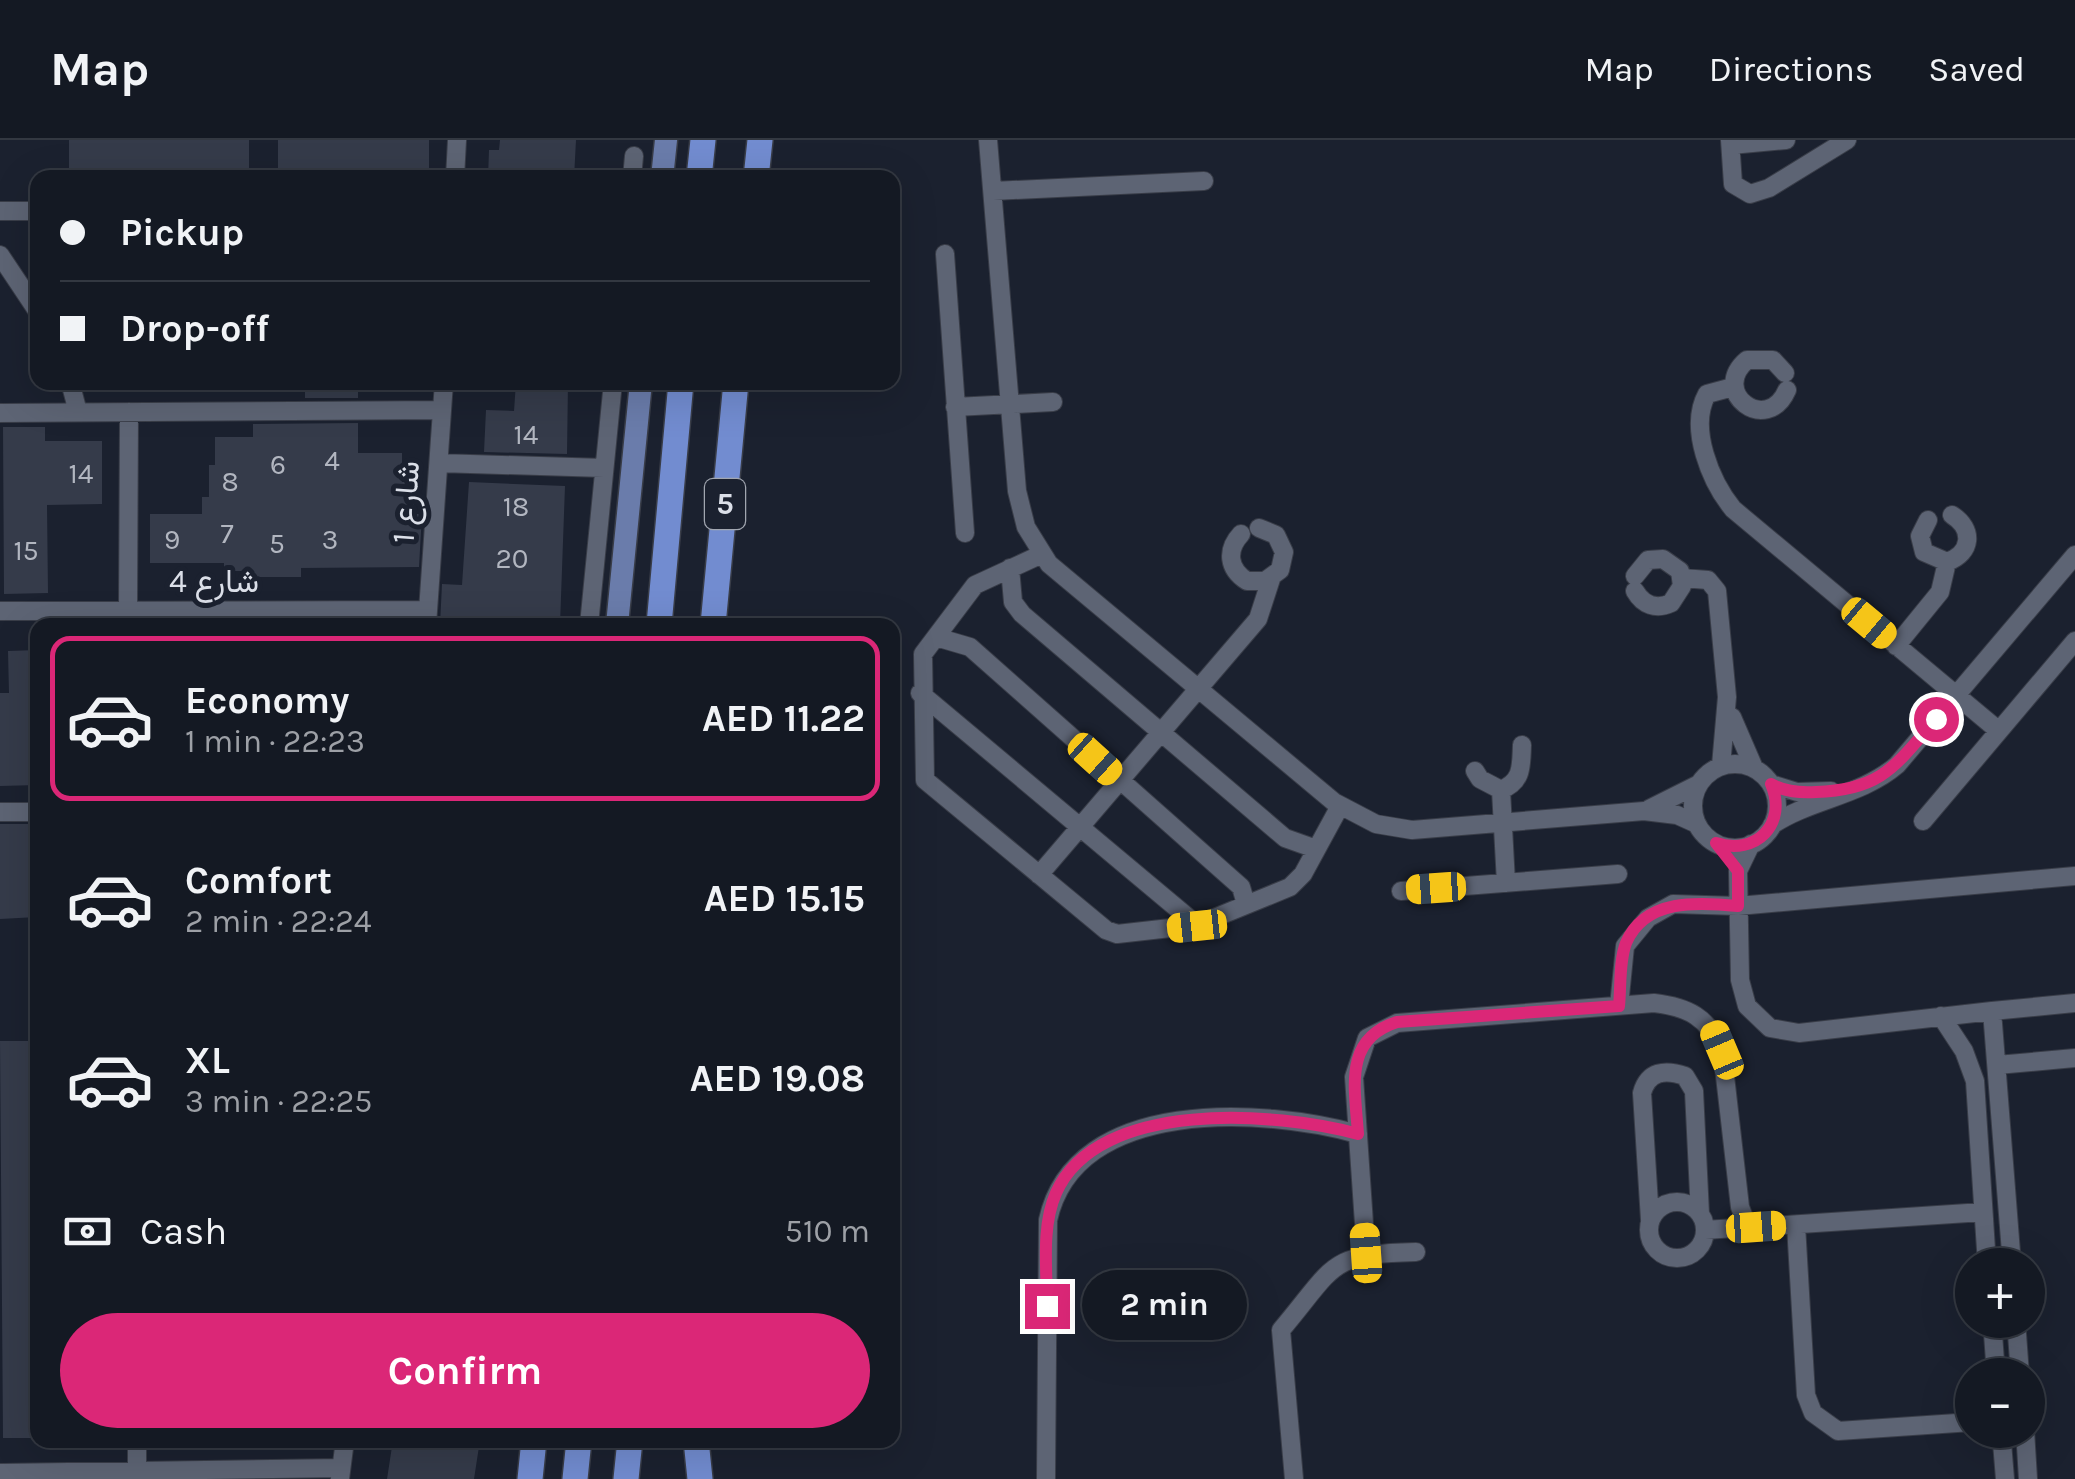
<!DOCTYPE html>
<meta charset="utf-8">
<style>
:root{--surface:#141923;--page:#212630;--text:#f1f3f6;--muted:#9da0a6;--line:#333841;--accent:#db2777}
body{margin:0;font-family:Karla,Vazirmatn,sans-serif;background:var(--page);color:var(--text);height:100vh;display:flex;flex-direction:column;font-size:38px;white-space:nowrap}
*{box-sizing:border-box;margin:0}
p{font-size:32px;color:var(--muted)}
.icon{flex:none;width:55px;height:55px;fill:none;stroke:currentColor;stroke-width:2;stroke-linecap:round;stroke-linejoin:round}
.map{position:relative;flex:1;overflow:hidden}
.sheet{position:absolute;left:30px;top:478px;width:870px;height:830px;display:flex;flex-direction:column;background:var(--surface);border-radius:20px;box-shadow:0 10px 40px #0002,0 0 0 2px var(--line)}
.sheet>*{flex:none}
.top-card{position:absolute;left:30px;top:30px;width:870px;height:220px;border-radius:20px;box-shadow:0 10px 40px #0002,0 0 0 2px var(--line);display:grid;align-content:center;height:220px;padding:0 30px;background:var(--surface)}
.fabs{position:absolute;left:1955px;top:1108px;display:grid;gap:20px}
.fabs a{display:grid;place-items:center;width:90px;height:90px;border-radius:50%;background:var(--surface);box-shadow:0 10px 40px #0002,0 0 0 2px var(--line);font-size:50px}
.end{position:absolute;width:45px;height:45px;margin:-22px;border:12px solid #db2777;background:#fff;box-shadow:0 0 0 5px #fff}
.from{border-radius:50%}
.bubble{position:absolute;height:70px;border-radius:35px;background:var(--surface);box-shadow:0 10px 40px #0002,0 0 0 2px var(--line);font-size:32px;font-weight:700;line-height:70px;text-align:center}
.car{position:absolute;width:30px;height:60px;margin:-30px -15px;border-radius:12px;box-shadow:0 0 8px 2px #0007;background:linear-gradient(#f5c518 24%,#345 0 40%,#f5c518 0 76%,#345 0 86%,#f5c518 0)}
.top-card b{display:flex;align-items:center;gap:35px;height:95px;font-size:38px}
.top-card b+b{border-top:2px solid var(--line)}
.top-card i{width:25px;height:25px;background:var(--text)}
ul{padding:18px 0 0;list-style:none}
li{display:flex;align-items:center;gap:30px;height:165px;margin:0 20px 15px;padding:0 10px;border:5px solid transparent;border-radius:20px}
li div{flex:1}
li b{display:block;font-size:38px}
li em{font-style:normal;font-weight:700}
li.selected{border-color:var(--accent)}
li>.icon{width:90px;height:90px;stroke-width:1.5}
.pay{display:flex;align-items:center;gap:25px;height:110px;padding:0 30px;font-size:38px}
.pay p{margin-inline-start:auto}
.button{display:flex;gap:20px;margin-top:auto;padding:20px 30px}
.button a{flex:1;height:115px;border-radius:60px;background:var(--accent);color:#fff;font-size:40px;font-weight:700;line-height:115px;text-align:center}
header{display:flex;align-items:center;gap:60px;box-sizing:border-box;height:140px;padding:0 50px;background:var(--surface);border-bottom:2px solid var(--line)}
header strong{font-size:48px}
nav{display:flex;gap:55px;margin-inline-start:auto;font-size:35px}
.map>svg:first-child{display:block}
.building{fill:#353b4a}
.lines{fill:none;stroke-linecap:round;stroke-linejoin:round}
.minor-casing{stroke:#393d48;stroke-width:20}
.major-casing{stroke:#393d48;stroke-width:25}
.highway-casing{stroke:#393d48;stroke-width:28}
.minor{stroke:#5d6474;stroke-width:18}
.major{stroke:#6a7cab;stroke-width:22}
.highway{stroke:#728cd0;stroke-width:25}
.route{stroke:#db2777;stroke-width:12}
.labels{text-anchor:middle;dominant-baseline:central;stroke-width:10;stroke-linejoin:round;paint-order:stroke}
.number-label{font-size:28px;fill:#b2b6c0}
.shield{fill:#1b212f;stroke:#a1a6b0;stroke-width:2.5}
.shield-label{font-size:30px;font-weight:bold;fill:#dbdfe8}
.street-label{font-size:32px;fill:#dbdfe8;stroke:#1b212f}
</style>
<header>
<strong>Map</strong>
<nav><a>Map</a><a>Directions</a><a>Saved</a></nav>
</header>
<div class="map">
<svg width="2075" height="1339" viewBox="0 0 2075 1339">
<rect width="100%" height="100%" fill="#1b212f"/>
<path class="building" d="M69 0H249V38H69Z
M278 0H429V38H278Z
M500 0H576L574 38H488L489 10H499Z
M305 242H358V258H305Z
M516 242H568L567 314 484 312 486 270 514 271Z
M358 283V313H402V342H414V374H422L419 427 301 428V437H253V431H224V423H150V374H202V357H209V325H215V297H253V284Z
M3 287H45V301H102V364L47 365 48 453 4 454Z
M469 342 565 346 560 485H440L442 444 462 445Z
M38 510V645L0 646V553H9L8 511Z
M0 684H38L37 777 0 779Z
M0 901H38L36 1298H3Z
M393 1300H480L474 1339H387Z"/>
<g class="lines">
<g class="minor-casing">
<path id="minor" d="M988 0 1017 351 1026 387 1049 424 1334 662 1376 684 1412 690 1644 671 1677 675 1697 684
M1730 0 1733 44 1750 54 1769 48 1847 0
M1731 5 1786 0
M455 38 457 0
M632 38 634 16
M993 51 1204 41
M0 71H38
M945 114 965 393
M0 115 38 172
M1785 233 1773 220H1747C1709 252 1767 296 1787 250
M70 242 78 272
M1733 247 1707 254C1688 288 1711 342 1733 369L1999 591
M955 267 1053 262
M0 273 442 270
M439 323 604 328
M1928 380 1920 396 1924 412 1947 422C1972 413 1974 389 1952 375
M1241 394C1226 410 1228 429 1247 441H1265L1280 430 1284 412 1276 395 1259 388
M1040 415 975 445 923 514 925 640 1106 790 1117 794 1197 785 1290 747 1303 734 1340 666
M1010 428 1013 462 1022 474 1285 698 1316 709
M1635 436 1648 420 1663 419 1680 431 1682 446 1671 463C1656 470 1643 465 1635 451
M1682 438 1708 440 1717 451 1727 557 1721 626
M0 471 428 470
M128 471 129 272
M427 485 444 242
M589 485 613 242
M936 497 970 507 1241 747 1246 764
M1896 506 1940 452 1947 422
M920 553 1197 785
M1732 577 1754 628
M1693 666a42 42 0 1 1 84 0a42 42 0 1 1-84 0Z
M1475 631 1480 639 1501 650C1523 641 1521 626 1522 605
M1771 644 1797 652 1831 651
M1501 650 1506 743
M1649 669 1699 644
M0 672H38
M1923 681 2075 501
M1772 685C1811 659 1861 656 1897 625L2075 415
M1751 704 1738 731 1740 840 1747 866 1770 888 1799 893 1992 871 2012 1125
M1039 735 1258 479 1271 439
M1401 751 1618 734
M1619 866 1625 806 1648 778 1673 764 1738 766 2075 736
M1992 871 2075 863
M1941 876 1964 911 1975 941 1987 1125
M1997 925 2075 918
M1649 1090a28 28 0 1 1 56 0a28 28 0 1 1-56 0Z
M1650 1080 1642 953C1648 931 1665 929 1685 936L1694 951 1700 1074
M1796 1085 1806 1255 1813 1273 1838 1291 1972 1282
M1705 1090 1735 1088 1745 1080
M1366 1113 1354 937 1367 898 1397 883 1654 863C1688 867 1708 877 1722 910L1740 1067 1745 1080 1756 1087 1983 1072
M1992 1180 1996 1235
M2016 1180 2020 1235
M2001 1290 2005 1339
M2025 1290 2028 1339
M137 1300V1332
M0 1333 341 1328
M340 1339 345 1300
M1046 1339 1048 1080C1075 956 1264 968 1358 994
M1294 1339 1281 1190C1336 1125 1327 1114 1416 1112"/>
</g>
<g class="major-casing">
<path id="major" d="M662 38 666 0
M617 485 641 242"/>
</g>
<g class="highway-casing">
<path id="highway" d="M699 38 703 0
M756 38 760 0
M659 485 681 242
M713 485 736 242
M696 1300 700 1339
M530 1339 534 1300
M575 1339 579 1300
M626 1339 630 1300"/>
</g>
<use href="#minor" class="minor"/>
<use href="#major" class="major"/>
<use href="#highway" class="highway"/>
</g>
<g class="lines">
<path class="route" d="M1047 1166C1047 1130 1041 1087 1056 1053 1098 958 1277 972 1358 994 1355 948 1343 899 1397 882L1619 866C1621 847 1619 821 1626 803 1645 758 1699 762 1738 766V731L1716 703C1756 716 1788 684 1771 644 1785 652 1801 653 1816 652 1882 650 1896 625 1936 579"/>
</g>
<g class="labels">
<g class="number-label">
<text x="526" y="294">14</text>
<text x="332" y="320">4</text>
<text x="278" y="324">6</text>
<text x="81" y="333">14</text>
<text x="230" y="341">8</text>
<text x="516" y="366">18</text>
<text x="227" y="393">7</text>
<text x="172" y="399">9</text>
<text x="330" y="399">3</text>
<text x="277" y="403">5</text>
<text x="26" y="410">15</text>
<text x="512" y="418">20</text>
</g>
<rect class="shield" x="705" y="339" width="40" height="50" rx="8"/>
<g class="shield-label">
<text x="725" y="364">5</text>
</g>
<g class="street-label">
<text transform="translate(406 362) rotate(-86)">شارع 1</text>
<text x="214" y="441">شارع 4</text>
</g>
</g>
</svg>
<div class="fabs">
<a>+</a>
<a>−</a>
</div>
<i class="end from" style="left:1936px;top:579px"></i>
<i class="end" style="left:1047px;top:1166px"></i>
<div class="bubble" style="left:1082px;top:1130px;width:165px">2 min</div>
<i class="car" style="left:1869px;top:483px;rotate:130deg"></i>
<i class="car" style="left:1095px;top:619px;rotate:132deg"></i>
<i class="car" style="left:1436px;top:748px;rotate:266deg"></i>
<i class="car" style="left:1197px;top:786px;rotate:264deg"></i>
<i class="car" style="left:1722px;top:910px;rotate:337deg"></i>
<i class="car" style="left:1756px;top:1087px;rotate:86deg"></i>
<i class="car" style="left:1366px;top:1113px;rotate:356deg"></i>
<div class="top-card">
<b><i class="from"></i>Pickup</b>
<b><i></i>Drop-off</b>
</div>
<section class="sheet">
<ul>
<li class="selected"><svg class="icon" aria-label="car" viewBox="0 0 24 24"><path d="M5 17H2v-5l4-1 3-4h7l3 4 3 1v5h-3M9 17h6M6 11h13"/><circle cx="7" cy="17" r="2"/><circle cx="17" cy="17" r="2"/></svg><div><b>Economy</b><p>1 min · 22:23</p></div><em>AED 11.22</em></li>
<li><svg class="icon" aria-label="car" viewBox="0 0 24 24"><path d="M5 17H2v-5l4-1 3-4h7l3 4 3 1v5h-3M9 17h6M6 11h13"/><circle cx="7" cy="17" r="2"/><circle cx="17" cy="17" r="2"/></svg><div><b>Comfort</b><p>2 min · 22:24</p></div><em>AED 15.15</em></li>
<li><svg class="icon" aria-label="car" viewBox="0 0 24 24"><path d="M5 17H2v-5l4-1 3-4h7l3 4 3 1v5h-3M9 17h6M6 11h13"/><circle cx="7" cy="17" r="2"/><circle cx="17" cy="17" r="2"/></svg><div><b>XL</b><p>3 min · 22:25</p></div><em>AED 19.08</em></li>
</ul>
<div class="pay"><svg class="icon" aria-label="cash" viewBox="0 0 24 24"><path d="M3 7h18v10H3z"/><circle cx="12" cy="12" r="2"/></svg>Cash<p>510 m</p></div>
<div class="button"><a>Confirm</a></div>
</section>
</div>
